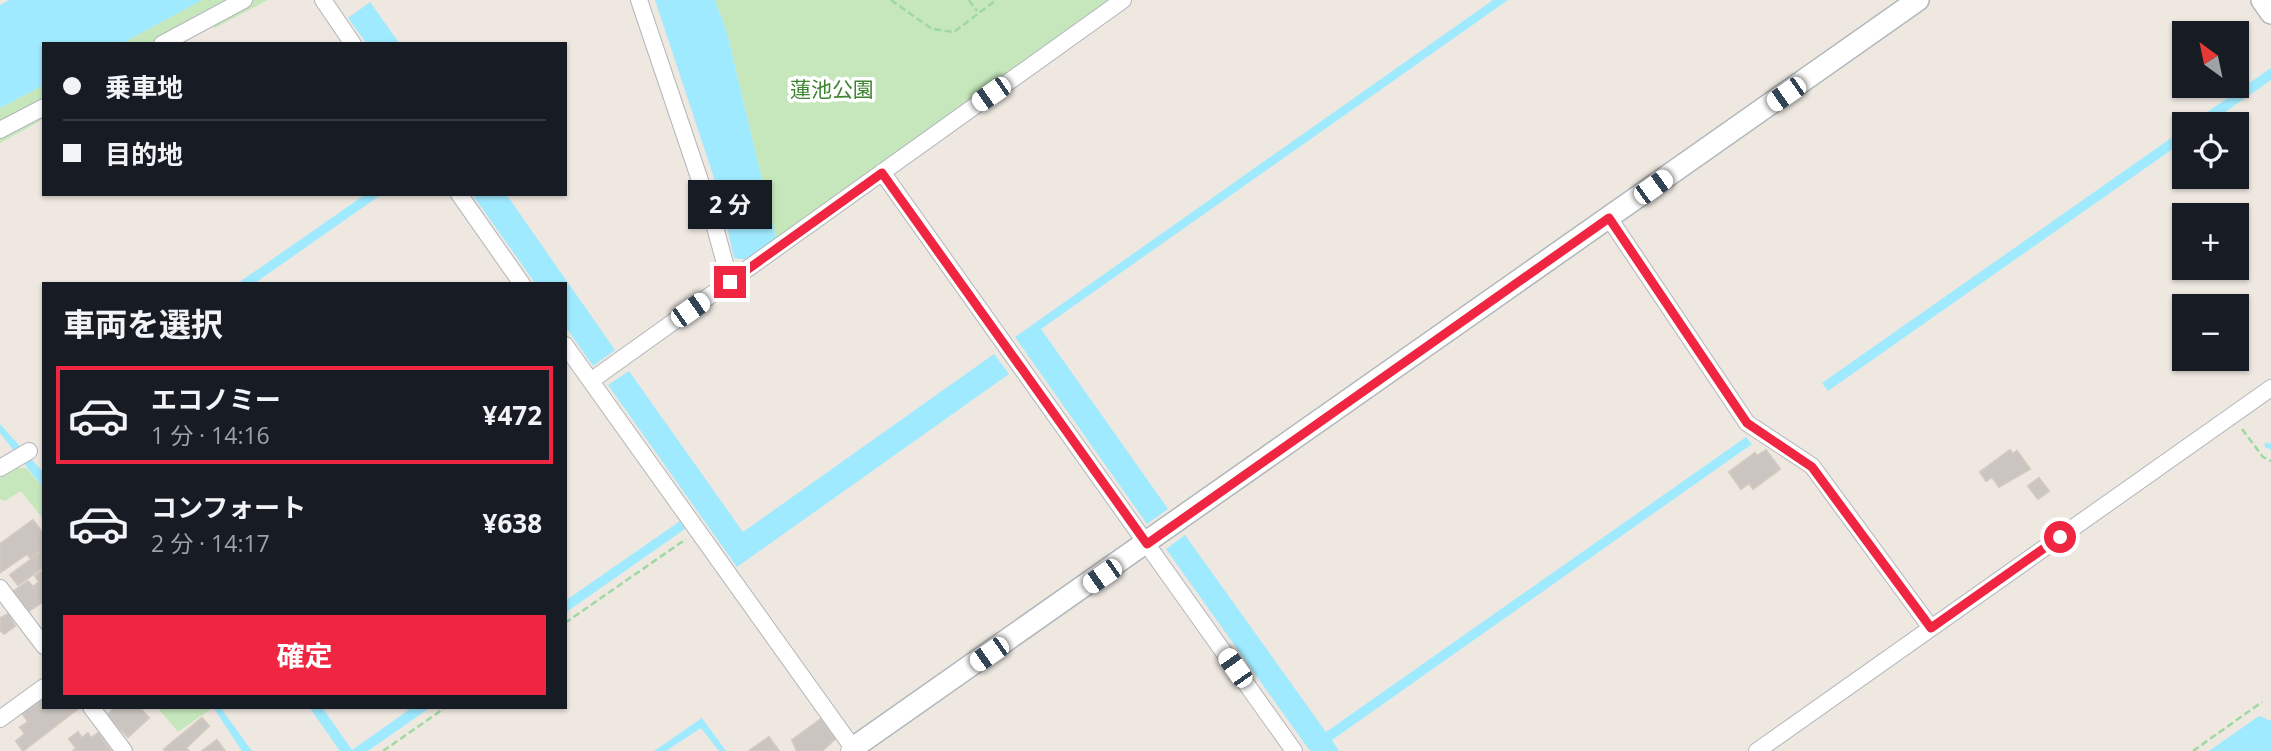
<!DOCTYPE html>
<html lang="ja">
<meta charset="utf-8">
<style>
:root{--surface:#171b24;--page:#242831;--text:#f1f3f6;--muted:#9ea1a6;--line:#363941;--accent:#f02541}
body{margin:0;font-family:"Open Sans","Noto Sans JP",sans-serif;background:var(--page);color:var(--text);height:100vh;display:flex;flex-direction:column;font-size:26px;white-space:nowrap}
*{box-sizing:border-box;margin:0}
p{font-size:23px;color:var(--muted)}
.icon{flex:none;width:38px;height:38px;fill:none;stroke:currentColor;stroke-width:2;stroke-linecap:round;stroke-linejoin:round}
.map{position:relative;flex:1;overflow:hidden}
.details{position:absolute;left:42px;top:282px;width:525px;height:427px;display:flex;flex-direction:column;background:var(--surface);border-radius:0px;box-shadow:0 2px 5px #0004}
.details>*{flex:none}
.guide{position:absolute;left:42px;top:42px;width:525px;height:154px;border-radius:0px;box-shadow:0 2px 5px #0004;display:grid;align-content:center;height:154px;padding:0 21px;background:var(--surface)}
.needle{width:46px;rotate:327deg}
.tools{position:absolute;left:2172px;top:21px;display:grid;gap:14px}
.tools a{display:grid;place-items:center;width:77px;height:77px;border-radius:0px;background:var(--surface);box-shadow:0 2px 5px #0004;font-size:35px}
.end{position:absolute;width:32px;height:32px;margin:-16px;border:9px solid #f02541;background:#fff;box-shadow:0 0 0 4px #fff}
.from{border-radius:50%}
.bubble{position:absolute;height:49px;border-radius:0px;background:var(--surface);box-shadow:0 2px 5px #0004;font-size:23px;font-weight:700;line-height:49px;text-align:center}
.car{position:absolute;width:21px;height:42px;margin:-21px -10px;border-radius:9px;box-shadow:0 0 5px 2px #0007;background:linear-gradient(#fff 24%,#345 0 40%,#fff 0 76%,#345 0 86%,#fff 0)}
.guide b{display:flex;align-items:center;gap:24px;height:66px;font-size:26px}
.guide b+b{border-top:2px solid var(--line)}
.guide i{width:18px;height:18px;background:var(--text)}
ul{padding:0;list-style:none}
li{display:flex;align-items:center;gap:21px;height:98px;margin:0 14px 10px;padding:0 7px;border:4px solid transparent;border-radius:0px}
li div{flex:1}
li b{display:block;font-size:26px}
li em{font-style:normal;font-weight:700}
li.on{border-color:var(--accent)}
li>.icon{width:63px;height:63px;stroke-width:1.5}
h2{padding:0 21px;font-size:32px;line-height:84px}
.cta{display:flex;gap:14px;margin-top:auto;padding:14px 21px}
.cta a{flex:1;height:80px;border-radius:0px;background:var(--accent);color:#fff;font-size:28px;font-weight:700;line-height:80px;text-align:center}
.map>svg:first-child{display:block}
.green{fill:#c6e7bc}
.water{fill:#a0eaff}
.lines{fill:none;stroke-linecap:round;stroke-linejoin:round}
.stream{stroke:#a0eaff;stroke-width:5}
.building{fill:#cac5c1;stroke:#d2c8c0;stroke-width:2}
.street-casing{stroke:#b2b6ba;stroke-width:18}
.secondary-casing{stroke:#b1b7ba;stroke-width:24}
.path{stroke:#9fd9a2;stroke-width:2.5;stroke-dasharray:7 3.5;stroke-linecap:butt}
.street{stroke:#fff;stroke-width:16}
.secondary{stroke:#fff;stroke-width:21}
.route{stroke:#f02541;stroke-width:9}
.labels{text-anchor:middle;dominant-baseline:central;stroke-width:7;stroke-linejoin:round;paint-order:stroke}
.park-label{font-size:21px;fill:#3f8430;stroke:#fff}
</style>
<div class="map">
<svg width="2271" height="751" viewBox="0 0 2271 751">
<rect width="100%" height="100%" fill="#eee8e1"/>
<path class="green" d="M202 0H268L215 28 204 16 152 44H121Z
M715 0H1108L776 238 727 33Z
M44 85V119L0 143V108Z
M17 468H26L44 489V520L21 491 5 501 0 499V478Z
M157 707H214L178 732Z"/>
<path class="water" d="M9 0H202L121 44H44V85L0 108V5Z
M655 0H715L727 33 776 238 749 260 734 258 720 196Z
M1493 0H1508L1041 329 1168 509 1147 524 1015 337Z
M370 2 400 44H367L348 18Z
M2271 68V80L2208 124H2190Z
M2184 129V141L1828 391 1822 383Z
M366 194H382L255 283H238Z
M472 194H506L615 350 593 366 565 326V284L535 283Z
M994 354 1009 374 737 567 608 385 629 371 743 532Z
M0 424 44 473V489L0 433Z
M1746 437 1752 444 1332 740 1339 751H1310L1166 549 1185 535 1326 732Z
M680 521 685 529 565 613V601Z
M213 707H220L252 751H242Z
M309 707H322L352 750 413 707H431L368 751H340Z
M2259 716 2271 721V751H2209Z
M702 718 726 751H719L701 728 666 751H654Z"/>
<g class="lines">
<path class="stream" d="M2267 445 2271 447"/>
</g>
<path class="building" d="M1766 450 1780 469 1753 489 1749 483 1741 489 1729 472 1755 453 1757 456Z
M2010 450 2013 454 2017 451 2030 469 1999 487 1992 477 1986 481 1980 472Z
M2039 478 2049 491 2038 499 2028 486Z
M33 520 44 535V548L30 558 27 554 1 572 0 544Z
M44 550V567L18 585 10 575Z
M44 570V601L29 611 14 591 28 581 33 587 39 582 35 576Z
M8 614 15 626 4 634 0 630V618Z
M44 697V707H80L23 751 16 741 25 734 20 727 28 722 22 713Z
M116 707H139L149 718 128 737 107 715Z
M202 718 209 726 186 748 189 751H166L164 749Z
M821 719 835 739 822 751H797L792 740Z
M78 732 82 738 88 733 91 738 98 733 111 751H73L76 748 69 739Z
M769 737 779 751H749Z
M217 740 225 751H202Z"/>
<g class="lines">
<g class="street-casing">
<path id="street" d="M323 0 353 44
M639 0 712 216 730 282
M162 44 244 0
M0 130 44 107
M882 172 1294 751
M459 194 522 284
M1609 218 1747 423 1812 466 1931 628
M565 345 853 748 849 751
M592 380 1123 0
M0 468 29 451
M0 588 44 646
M91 707 124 751
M0 719 44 687
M1757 751 2271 388"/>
</g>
<g class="secondary-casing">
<path id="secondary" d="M2262 0 2271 13
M853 748 1918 0"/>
</g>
<path class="path" d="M891 0 932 29 954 32 996 0
M969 0 977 11
M2242 429 2263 457 2271 461
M565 623 686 539
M383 751 446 707
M2193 751 2262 702"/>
<use href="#street" class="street"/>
<use href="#secondary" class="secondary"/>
</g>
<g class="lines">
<path class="route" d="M730 282 882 173 1147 544 1609 218 1747 423 1812 467 1931 628 2060 537"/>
</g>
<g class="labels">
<g class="park-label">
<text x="832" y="89">蓮池公園</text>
</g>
</g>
</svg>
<div class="tools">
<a><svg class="needle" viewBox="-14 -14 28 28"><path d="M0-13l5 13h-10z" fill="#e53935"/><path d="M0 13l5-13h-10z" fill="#9ea1a6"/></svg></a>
<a><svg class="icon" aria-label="locate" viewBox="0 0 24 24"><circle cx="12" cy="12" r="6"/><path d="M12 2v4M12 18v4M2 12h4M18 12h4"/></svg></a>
<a>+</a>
<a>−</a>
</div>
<i class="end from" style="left:2060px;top:537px"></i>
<i class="end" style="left:730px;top:282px"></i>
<div class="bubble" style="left:688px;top:180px;width:84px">2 分</div>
<i class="car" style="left:991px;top:94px;rotate:235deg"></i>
<i class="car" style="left:1786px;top:94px;rotate:235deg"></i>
<i class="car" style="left:1653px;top:187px;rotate:54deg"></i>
<i class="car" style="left:690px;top:310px;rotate:55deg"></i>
<i class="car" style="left:1102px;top:576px;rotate:235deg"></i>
<i class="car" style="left:989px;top:654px;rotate:235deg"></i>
<i class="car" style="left:1235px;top:668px;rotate:325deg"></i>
<div class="guide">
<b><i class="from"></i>乗車地</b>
<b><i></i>目的地</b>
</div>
<section class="details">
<h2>車両を選択</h2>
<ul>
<li class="on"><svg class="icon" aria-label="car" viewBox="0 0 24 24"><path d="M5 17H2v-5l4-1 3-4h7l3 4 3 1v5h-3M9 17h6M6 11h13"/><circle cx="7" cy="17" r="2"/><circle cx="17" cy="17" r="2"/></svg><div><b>エコノミー</b><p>1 分 · 14:16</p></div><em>¥472</em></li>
<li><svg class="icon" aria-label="car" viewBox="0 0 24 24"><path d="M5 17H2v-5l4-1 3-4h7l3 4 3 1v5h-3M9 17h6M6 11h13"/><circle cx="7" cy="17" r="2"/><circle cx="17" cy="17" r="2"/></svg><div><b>コンフォート</b><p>2 分 · 14:17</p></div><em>¥638</em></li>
</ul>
<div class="cta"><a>確定</a></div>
</section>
</div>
